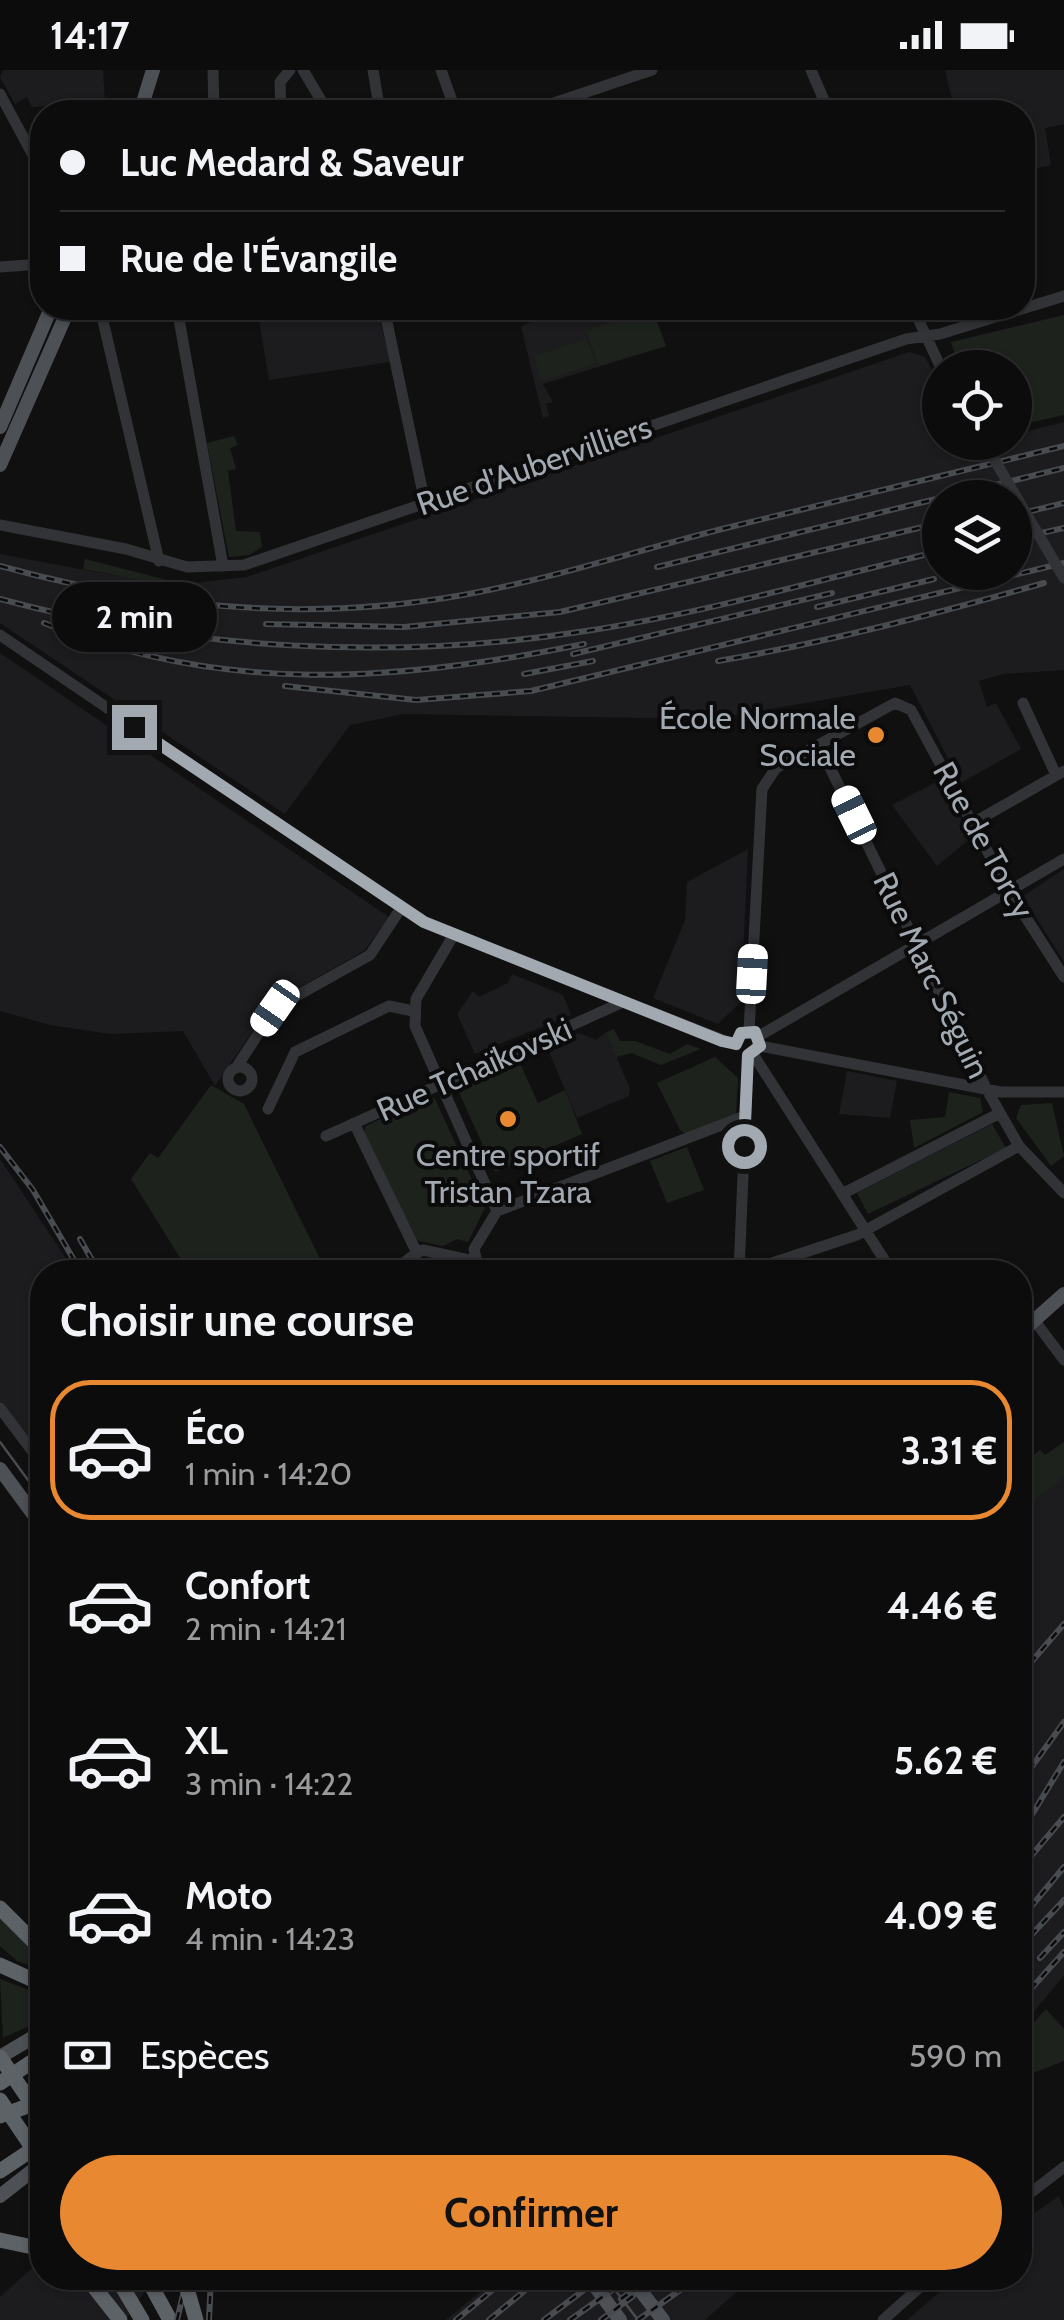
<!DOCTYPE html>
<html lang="fr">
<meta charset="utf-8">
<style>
:root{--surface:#0c0c0d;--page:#1a1a1b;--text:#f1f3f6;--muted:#9a9b9d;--line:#2c2c2e;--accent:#e88831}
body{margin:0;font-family:Cabin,sans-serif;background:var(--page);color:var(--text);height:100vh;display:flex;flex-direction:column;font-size:38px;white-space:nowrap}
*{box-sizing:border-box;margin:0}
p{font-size:32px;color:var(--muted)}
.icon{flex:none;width:55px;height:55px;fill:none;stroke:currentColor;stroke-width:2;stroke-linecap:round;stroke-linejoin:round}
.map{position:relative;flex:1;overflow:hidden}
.panel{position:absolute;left:30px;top:1190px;width:1002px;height:1030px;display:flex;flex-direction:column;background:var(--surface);border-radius:40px;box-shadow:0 2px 8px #0004,0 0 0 2px var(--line)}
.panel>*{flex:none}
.top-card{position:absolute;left:30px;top:30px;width:1005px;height:220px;border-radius:40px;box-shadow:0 2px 8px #0004,0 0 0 2px var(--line);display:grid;align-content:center;height:220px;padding:0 30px;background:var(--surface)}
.buttons{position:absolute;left:922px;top:280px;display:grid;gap:20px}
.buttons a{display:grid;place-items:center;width:110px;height:110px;border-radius:50%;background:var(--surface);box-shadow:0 2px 8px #0004,0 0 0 2px var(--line);font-size:50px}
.end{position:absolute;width:45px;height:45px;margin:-22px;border:12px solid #a2a9b1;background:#111;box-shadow:0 0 0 5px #111}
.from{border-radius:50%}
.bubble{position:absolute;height:70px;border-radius:35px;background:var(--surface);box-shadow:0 2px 8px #0004,0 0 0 2px var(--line);font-size:32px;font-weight:800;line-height:70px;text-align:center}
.car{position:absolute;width:30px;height:60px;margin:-30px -15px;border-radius:12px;box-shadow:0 0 8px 2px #0007;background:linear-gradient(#fff 24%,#345 0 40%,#fff 0 76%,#345 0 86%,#fff 0)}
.top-card b{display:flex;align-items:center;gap:35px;height:95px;font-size:38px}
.top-card b+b{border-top:2px solid var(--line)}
.top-card i{width:25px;height:25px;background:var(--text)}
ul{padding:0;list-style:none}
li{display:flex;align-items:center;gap:30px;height:140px;margin:0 20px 15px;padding:0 10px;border:5px solid transparent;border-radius:40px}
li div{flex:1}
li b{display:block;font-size:38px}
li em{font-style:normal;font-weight:800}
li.current{border-color:var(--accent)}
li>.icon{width:90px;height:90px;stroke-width:1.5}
h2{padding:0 30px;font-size:45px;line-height:120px}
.pay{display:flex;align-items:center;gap:25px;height:110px;padding:0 30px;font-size:38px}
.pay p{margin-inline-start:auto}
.primary-button{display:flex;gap:20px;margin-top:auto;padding:20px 30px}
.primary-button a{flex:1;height:115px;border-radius:60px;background:var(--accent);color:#111;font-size:40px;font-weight:800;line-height:115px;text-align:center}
.status{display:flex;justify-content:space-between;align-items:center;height:70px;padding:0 50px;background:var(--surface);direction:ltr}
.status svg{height:28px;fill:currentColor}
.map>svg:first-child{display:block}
.built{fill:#1c1c1e;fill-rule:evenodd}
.green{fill:#1d231c}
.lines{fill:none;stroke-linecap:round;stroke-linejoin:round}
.minor{stroke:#313336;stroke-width:11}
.major{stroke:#4d5055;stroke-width:14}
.highway{stroke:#5d6267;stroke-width:15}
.tram{stroke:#484b4f;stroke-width:2.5}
.rail-casing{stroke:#484b4f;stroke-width:6}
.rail{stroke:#0b0b0c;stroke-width:2.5;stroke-dasharray:8;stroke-linecap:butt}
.minor-bridge{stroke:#313336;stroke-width:11}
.highway-bridge{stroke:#5d6267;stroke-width:15}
.route{stroke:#a2a9b1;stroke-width:12}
.poi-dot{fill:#e88831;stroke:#0b0b0c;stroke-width:4}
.labels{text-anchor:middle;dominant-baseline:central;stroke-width:8;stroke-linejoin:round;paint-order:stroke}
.street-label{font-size:32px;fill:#a2a9b1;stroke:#0b0b0c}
.poi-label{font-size:32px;fill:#a2a9b1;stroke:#0b0b0c;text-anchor:end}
</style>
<div class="status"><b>14:17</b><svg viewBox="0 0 49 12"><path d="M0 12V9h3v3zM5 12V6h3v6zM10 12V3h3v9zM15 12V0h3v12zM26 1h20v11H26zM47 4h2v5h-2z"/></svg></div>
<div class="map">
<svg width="1064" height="2250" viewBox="0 0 1064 2250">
<rect width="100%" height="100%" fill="#101011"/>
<path class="built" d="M103 0 105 33 32 37 27 27 15 34 0 7 3 0Z
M945 0H1064V54L1045 58 1051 95 1023 101 1022 42H955Z
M257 238H377L390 292 269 310Z
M566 238H652L666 276 543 314 553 332 546 334 549 346 543 348 521 256Z
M909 282 925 287 940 314V372H1015V356L1026 354 1028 361 1064 352V600L1003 604 979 611 987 637 996 633 1021 679 961 713 910 615 713 649 403 644 350 655 285 744 0 553V484L112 505 194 513 247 507ZM940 428H1015V502H940Z
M0 583 389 847 364 881 272 933 215 1016 183 961 110 964 50 955 0 941Z
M940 710 971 768 937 796 892 735Z
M748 779 741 932 718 954 653 928 685 850 687 812Z
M1064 799V892L1023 826Z
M512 904 563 925 571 945 475 984 457 944 473 921 479 927 508 913Z
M606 962 630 1019 629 1026 577 1048 547 977 579 963 596 970Z
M847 1001 897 1011 890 1048 839 1044Z
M0 1089 75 1202H42V1389L0 1331Z
M1064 1407V1905L1020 1959V1438Z
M1059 2126 1064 2138V2250H907L956 2208H1020V2153Z
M42 2189V2208H153L126 2250H0V2227Z
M497 2208H752L705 2250H446Z"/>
<path class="green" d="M652 239 666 276 599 296 586 261Z
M1064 245V345L1015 356V298L959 297 951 272Z
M586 269 596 293 541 311 534 286Z
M234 366 238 375 230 378 236 399 228 401 236 461 260 462 262 477 249 485 229 487 207 373Z
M85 489 167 510 168 515 83 499Z
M614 959 620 971H635L670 984 687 974 701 979 661 995 631 983 616 987 606 962Z
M715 987 738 1008 736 1045 686 1064 680 1060 657 1013Z
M519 991 538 1033 565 1020 582 1064 495 1102 457 1018Z
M211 1015 244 1034 324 1197 313 1202H189L131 1109 150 1083 158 1088Z
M949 1022 980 1028 983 1042 914 1078 910 1050 945 1047Z
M427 1026 435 1029 485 1138 468 1172 457 1169 443 1176 415 1170 364 1064 366 1056Z
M1052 1033 1064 1086 1051 1096 1016 1048 1021 1035Z
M992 1054 1006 1078 868 1144 857 1123Z
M687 1077 704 1120 667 1133 650 1091Z
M1064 1372V1407L1022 1440 1020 1395 1040 1380 1045 1385Z
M0 1847 42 1891V1899L17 1891 0 1876Z
M0 1909 42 1925V1950L3 1968Z
M1046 1939 1064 1959V1991L1020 2008V1968Z"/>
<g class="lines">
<path class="minor" d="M213 0 214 42
M303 0 328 42
M373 0 380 42
M441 0 456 42
M811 0 829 42
M0 24 42 102
M281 42 280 12 290 0
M527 42 652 0
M0 197 42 194
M100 238 159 491
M177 238 223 496
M384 238 425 433
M913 238 941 298
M0 455 126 479 187 497 244 495 906 269 940 264 1064 226
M0 565 424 853 736 975
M1023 633 1056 705
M819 675 987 1020 1019 1076 1064 1123
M973 753 1064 701
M453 866 416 929 415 956 497 1141 474 1179 479 1202
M749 961 762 719 776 698 895 633 911 640 1009 821 1064 907
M759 966 1064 789
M760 976 1001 1022H1064
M753 984 892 1202
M228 1009a12 12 0 1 1 24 0a12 12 0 1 1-24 0Z
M236 998 275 938 370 885 401 838
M268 1039 295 982 389 936 413 941
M354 1053 417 1183 423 1180 474 1191
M326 1066 623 932
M842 1124 1000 1043
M497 1141 745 1046
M394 1200 417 1183
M739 1202 748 985
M745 1202 857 1165 1019 1076
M1034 1250 1064 1290
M0 1338 42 1394
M1020 2131 1064 2097
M883 2250 930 2208"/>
<path class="major" d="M140 42 153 0
M0 357 51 238
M0 395 69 238
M1020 1263 1064 1224
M0 1399 42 1456
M0 1987 42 1962
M0 2126 42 2093
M589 2208 620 2250
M631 2208 663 2250"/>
<path class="highway" d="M0 1838 42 1880
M0 1895 42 1914
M0 2013 42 1985
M0 2046 42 2031
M0 2101 42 2073
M0 2170 42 2179
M87 2208 120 2250
M117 2208 142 2250
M147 2208 170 2250"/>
<path class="tram" d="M0 1372 42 1429
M606 2208 638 2250"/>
<g class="rail-casing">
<path id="rail" d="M943 428 1064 398
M1015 445 1064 433
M1015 469 1064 458
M0 496C152 538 306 553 463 525 552 509 638 480 726 458 839 430 952 404 1064 376
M657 497 940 428
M0 529C188 580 393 591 586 561 705 543 823 509 940 481
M817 537 934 509
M44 553C225 625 397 612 584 574
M266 554 404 557 560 542 940 453
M573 584 832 523
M718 591C829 572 936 544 1044 513
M524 604 593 591
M285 616 416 630 531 621 1064 493
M0 1077 33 1120 81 1202
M80 1169 99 1202
M1020 1605 1064 1554
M1020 1713 1064 1652
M1020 1764 1064 1692
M1020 1799 1064 1747
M1020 1850 1064 1797
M1020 1877 1064 1830
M1040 1888 1064 1862
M1020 1931 1064 1882
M621 2229 649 2208
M177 2250 187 2208
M209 2250 211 2208
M456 2250 507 2208
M489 2250 540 2208
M544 2250 600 2208
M570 2250 629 2208
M601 2250 633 2226
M638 2250 697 2208"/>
</g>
<use href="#rail" class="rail"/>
<path class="minor-bridge" d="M984 372 1064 508"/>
<path class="highway-bridge" d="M0 1987 42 2049
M0 2030 42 2092
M184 2208 196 2250"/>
</g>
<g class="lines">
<path class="route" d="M134 657 424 852 722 971 736 974 741 963 755 962 760 976 748 985 744 1076"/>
</g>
<g class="poi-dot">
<circle cx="876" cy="665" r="10"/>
<circle cx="508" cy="1049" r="10"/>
</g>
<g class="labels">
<g class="street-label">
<text transform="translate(534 395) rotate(-19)">Rue d'Aubervilliers</text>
<text transform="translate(984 770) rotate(61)">Rue de Torcy</text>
<text transform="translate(932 905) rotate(64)">Rue Marc Séguin</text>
<text transform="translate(474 999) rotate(-24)">Rue Tchaïkovski</text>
</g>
<g class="poi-label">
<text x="856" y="647">École Normale<tspan x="856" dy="37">Sociale</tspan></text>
<text x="508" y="1084" text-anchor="middle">Centre sportif<tspan x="508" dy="37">Tristan Tzara</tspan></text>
</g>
</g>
</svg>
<div class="buttons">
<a><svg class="icon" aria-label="locate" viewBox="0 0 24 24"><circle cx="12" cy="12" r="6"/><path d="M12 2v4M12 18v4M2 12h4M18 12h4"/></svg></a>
<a><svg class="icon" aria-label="layers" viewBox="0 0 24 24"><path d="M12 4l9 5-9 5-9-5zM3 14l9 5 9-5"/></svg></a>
</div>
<i class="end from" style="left:744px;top:1076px"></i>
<i class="end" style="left:134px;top:657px"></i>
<div class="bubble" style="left:52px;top:512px;width:165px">2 min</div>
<i class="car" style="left:854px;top:745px;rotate:334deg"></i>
<i class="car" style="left:752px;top:904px;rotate:3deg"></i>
<i class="car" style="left:275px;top:938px;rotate:215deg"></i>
<div class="top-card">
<b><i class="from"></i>Luc Medard &amp; Saveur</b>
<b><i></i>Rue de l'Évangile</b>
</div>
<section class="panel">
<h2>Choisir une course</h2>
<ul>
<li class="current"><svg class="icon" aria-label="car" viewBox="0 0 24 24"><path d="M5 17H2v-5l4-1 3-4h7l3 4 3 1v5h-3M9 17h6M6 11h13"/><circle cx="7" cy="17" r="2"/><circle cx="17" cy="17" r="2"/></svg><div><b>Éco</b><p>1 min · 14:20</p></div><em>3.31 €</em></li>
<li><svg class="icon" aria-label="car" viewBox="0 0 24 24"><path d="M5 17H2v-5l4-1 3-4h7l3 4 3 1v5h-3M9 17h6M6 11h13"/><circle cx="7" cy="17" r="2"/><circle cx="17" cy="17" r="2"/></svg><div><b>Confort</b><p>2 min · 14:21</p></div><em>4.46 €</em></li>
<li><svg class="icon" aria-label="car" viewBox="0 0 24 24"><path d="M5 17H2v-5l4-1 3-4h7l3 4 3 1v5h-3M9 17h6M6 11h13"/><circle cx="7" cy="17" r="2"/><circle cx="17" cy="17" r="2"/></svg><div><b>XL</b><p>3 min · 14:22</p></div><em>5.62 €</em></li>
<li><svg class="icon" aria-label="car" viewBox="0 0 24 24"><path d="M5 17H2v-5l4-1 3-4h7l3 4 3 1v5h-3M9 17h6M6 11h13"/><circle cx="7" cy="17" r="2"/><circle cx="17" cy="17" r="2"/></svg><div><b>Moto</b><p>4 min · 14:23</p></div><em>4.09 €</em></li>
</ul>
<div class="pay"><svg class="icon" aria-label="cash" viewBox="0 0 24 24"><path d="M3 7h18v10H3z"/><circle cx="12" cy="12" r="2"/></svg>Espèces<p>590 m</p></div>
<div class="primary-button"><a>Confirmer</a></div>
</section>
</div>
